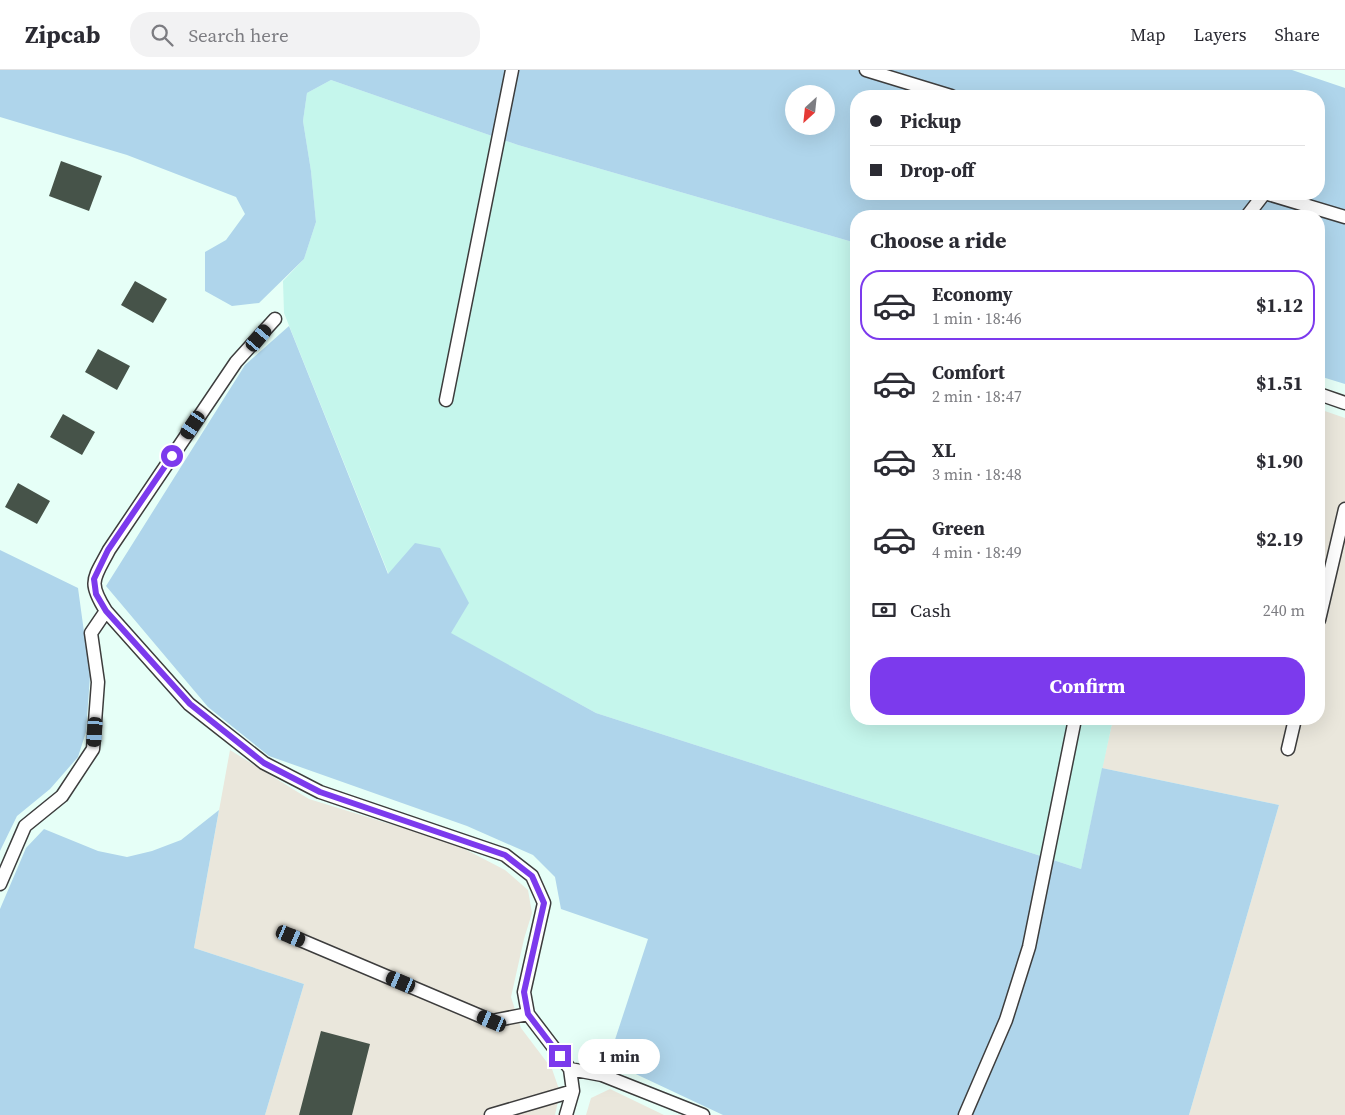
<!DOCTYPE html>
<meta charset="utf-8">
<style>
:root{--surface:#fff;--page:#f2f2f3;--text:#2b2b33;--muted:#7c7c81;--line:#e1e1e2;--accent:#7c3aed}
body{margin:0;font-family:"Source Serif 4",serif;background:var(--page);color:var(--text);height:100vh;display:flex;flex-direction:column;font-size:19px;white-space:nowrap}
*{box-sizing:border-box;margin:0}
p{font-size:16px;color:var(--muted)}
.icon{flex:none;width:28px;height:28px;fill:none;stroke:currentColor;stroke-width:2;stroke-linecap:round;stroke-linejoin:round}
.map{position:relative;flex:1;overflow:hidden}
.panel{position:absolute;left:850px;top:140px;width:475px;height:515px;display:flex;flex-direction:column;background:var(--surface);border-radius:20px;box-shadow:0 5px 20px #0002}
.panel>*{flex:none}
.guide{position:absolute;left:850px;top:20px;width:475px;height:110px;border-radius:20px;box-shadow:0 5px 20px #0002;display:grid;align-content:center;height:110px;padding:0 20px;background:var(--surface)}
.needle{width:32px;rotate:207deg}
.controls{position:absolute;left:785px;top:15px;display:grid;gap:10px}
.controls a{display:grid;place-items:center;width:50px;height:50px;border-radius:50%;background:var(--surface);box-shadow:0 5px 20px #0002;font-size:25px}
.end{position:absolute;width:22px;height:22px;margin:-11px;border:6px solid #7c3aed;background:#fff;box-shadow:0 0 0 2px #fff}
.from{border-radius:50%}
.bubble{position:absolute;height:35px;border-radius:18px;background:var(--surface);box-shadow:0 5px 20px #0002;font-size:16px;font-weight:700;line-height:35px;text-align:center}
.car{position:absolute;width:15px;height:30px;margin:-15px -8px;border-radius:6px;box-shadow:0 0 4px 1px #0007;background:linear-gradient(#222 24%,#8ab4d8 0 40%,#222 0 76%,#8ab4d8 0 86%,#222 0)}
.guide b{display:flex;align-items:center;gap:18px;height:48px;font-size:19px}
.guide b+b{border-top:1px solid var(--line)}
.guide i{width:12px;height:12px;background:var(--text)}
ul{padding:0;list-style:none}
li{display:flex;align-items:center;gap:15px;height:70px;margin:0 10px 8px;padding:0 10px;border:2px solid transparent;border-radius:20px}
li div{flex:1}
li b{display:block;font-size:19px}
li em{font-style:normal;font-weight:700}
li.active{border-color:var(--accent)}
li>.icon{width:45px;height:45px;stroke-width:1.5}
h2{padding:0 20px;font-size:22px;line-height:60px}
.pay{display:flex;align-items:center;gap:12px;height:55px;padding:0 20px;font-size:19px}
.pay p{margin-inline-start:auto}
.primary-button{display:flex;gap:10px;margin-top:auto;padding:10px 20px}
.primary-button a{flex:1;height:58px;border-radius:20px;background:var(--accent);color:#fff;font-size:20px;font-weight:700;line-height:58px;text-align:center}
header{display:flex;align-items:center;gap:30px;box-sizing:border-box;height:70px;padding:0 25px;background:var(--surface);border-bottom:1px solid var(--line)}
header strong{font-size:24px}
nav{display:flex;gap:28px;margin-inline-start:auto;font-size:18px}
.search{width:350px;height:45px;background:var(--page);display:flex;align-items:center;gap:12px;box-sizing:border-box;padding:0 18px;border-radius:20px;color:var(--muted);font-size:19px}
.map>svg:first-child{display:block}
.industrial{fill:#eae7dc}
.farmland{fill:#c5f6ec}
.green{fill:#afd5eb;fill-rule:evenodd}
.building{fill:#465349}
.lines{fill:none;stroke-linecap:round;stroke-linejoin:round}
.lane-casing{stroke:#3d3d3d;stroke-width:15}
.lane{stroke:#fff;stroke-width:12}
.route{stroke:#7c3aed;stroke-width:6}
</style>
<header>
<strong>Zipcab</strong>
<div class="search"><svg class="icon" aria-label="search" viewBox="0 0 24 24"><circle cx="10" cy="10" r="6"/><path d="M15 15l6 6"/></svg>Search here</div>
<nav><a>Map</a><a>Layers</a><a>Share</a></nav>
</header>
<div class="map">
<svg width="1345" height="1045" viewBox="0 0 1345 1045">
<rect width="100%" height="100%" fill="#e6fff7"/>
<path class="industrial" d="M1319 339 1345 348V1045H1189L1279 735 1102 698 1113 649H1319Z
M230 680 309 729 455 774 505 800 528 820 532 843 524 869 511 927 521 958 552 999 560 1022 555 1045H265L304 914 194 878Z
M610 1019 664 1045H586L591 1028Z"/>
<path class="farmland" d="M331 10 518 75 856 173V649H1113L1081 799 596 643 450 563 389 505 284 243 283 211 304 189 316 152 311 101 303 51 307 23Z"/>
<path class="green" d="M0 0H1292L1345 18V314L1319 306V146H856V173L518 75 331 10 307 23 303 51 311 101 316 152 304 189 259 233 232 236 205 221V182L226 170 245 144 236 127 127 85 0 47ZM794 24H826V56H794ZM856 26H1319V124H856Z
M289 256 388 504 415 473 440 478 469 533 451 563 596 643 1081 799 1102 698 1279 735 1189 1045H723L608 991 648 869 561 839 555 807 533 785 467 756 269 686 208 637 106 516 245 295Z
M0 480 78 518 90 606 86 662 78 687 50 719 17 746 0 781Z
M219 740 194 878 304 914 265 1045H0V839L26 778 44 759 98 781 127 787 152 781 181 770Z"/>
<path class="building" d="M61 91 102 106 89 141 49 126Z
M135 211 167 229 153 253 121 235Z
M98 279 130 296 117 320 85 302Z
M63 344 95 362 82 385 50 367Z
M18 413 50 431 37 454 5 437Z
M321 961 370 974 352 1045H299Z"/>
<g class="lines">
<g class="lane-casing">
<path id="lane" d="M866 0 951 26
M1268 124 1345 147
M1247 146 1264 124
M1319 324 1345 333
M446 330 512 0
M106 541C87 511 94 509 109 480L236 292 275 249
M1319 550 1345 439
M1288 679 1295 649
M0 814 25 756 62 726 93 679 98 612 91 563 106 541 189 634 264 693 320 722 505 785 532 806 544 833 524 922 528 944 570 999 573 1021 566 1045
M291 866 492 951 528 944
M570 999 602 1005 703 1045
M491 1045 573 1021
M965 1045 1006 950 1029 877 1075 649"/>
</g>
<use href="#lane" class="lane"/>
</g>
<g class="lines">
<path class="route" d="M172 386 108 480 94 509 96 524 106 541 190 634 264 693 320 722 505 785 532 806 544 833 524 922 528 944 560 986"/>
</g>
</svg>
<div class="controls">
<a><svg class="needle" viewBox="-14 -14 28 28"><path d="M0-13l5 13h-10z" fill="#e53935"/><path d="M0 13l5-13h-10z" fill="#7c7c81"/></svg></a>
</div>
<i class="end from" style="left:172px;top:386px"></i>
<i class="end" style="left:560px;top:986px"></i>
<div class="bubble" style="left:578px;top:969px;width:82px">1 min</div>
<i class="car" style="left:259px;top:268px;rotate:40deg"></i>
<i class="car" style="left:193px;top:355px;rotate:214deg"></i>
<i class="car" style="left:95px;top:662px;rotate:184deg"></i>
<i class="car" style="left:291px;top:866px;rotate:113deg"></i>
<i class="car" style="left:401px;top:912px;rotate:293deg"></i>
<i class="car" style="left:492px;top:951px;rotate:293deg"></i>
<div class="guide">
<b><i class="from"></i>Pickup</b>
<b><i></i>Drop-off</b>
</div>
<section class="panel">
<h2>Choose a ride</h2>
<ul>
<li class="active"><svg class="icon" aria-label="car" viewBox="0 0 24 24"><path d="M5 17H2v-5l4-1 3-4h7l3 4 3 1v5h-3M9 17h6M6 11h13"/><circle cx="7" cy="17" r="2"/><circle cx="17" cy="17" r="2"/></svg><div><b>Economy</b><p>1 min · 18:46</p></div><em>$1.12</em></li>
<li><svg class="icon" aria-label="car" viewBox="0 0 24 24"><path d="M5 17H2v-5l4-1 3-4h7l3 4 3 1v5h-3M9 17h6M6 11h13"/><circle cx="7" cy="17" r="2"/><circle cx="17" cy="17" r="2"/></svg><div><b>Comfort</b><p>2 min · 18:47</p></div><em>$1.51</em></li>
<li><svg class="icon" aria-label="car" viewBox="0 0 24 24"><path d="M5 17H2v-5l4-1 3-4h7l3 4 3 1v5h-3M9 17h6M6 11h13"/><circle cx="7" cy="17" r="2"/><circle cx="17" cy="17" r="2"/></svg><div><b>XL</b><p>3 min · 18:48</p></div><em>$1.90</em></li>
<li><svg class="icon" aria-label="car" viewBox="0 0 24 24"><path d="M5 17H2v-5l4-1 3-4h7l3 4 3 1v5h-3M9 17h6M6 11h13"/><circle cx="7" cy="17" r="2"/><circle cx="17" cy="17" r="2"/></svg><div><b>Green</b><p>4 min · 18:49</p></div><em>$2.19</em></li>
</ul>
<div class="pay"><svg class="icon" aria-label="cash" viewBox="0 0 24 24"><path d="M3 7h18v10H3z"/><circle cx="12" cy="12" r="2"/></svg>Cash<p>240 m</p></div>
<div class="primary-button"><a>Confirm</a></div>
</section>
</div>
